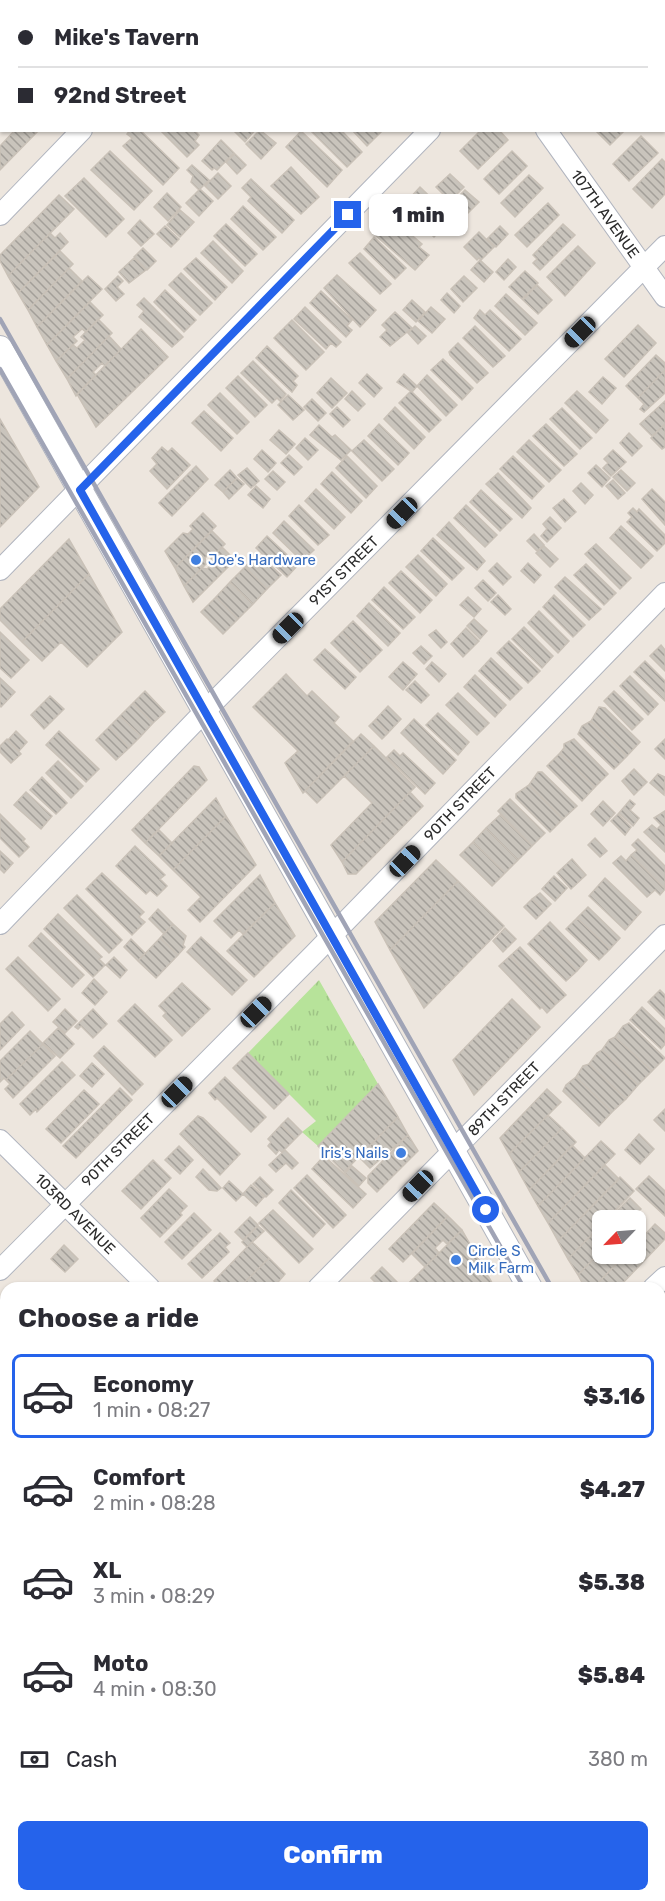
<!DOCTYPE html>
<meta charset="utf-8">
<style>
:root{--surface:#fff;--page:#f2f2f3;--text:#2b2b33;--muted:#7c7c81;--line:#e1e1e2;--accent:#2563eb}
body{margin:0;font-family:Rubik,sans-serif;background:var(--page);color:var(--text);height:100vh;display:flex;flex-direction:column;font-size:22px;white-space:nowrap}
*{box-sizing:border-box;margin:0}
p{font-size:20px;color:var(--muted)}
.icon{flex:none;width:33px;height:33px;fill:none;stroke:currentColor;stroke-width:2;stroke-linecap:round;stroke-linejoin:round}
.map{position:relative;flex:1;overflow:hidden}
.details{position:absolute;left:0px;top:1282px;width:666px;height:620px;display:flex;flex-direction:column;background:var(--surface);border-radius:18px 18px 0 0;box-shadow:0 2px 4px #0004}
.details>*{flex:none}
.hud{position:absolute;left:0px;top:0px;width:666px;height:132px;box-shadow:0 2px 4px #0004;display:grid;align-content:center;height:132px;padding:0 18px;background:var(--surface)}
.needle{width:39px;rotate:245deg}
.tools{position:absolute;left:592px;top:1210px;display:grid;gap:12px}
.tools a{display:grid;place-items:center;width:54px;height:54px;border-radius:9px;background:var(--surface);box-shadow:0 2px 4px #0004;font-size:30px}
.end{position:absolute;width:27px;height:27px;margin:-14px;border:8px solid #2563eb;background:#fff;box-shadow:0 0 0 3px #fff}
.from{border-radius:50%}
.bubble{position:absolute;height:42px;border-radius:9px;background:var(--surface);box-shadow:0 2px 4px #0004;font-size:20px;font-weight:800;line-height:42px;text-align:center}
.car{position:absolute;width:18px;height:36px;margin:-18px -9px;border-radius:8px;box-shadow:0 0 4px 2px #0007;background:linear-gradient(#222 24%,#8ab4d8 0 40%,#222 0 76%,#8ab4d8 0 86%,#222 0)}
.hud b{display:flex;align-items:center;gap:21px;height:57px;font-size:22px}
.hud b+b{border-top:2px solid var(--line)}
.hud i{width:15px;height:15px;background:var(--text)}
ul{padding:0;list-style:none}
li{display:flex;align-items:center;gap:18px;height:84px;margin:0 12px 9px;padding:0 6px;border:3px solid transparent;border-radius:9px}
li div{flex:1}
li b{display:block;font-size:22px}
li em{font-style:normal;font-weight:800}
li.active{border-color:var(--accent)}
li>.icon{width:54px;height:54px;stroke-width:1.5}
h2{padding:0 18px;font-size:27px;line-height:72px}
.pay{display:flex;align-items:center;gap:15px;height:66px;padding:0 18px;font-size:22px}
.pay p{margin-inline-start:auto}
.cta{display:flex;gap:12px;margin-top:auto;padding:12px 18px}
.cta a{flex:1;height:69px;border-radius:9px;background:var(--accent);color:#fff;font-size:24px;font-weight:800;line-height:69px;text-align:center}
.map>svg:first-child{display:block}
.grass{fill:url(#grass-tufts)}
.building{fill:url(#building-back-hatch);stroke:#c9c1b7;stroke-width:1.5}
.lines{fill:none;stroke-linecap:round;stroke-linejoin:round}
.minor-casing{stroke:#b1b5bf;stroke-width:22}
.tertiary-casing{stroke:#b1b5bf;stroke-width:26}
.minor{stroke:#fff;stroke-width:20}
.tertiary{stroke:#fff;stroke-width:24}
.rail{stroke:#a0a4b6;stroke-width:4.5}
.route{stroke:#2563eb;stroke-width:8}
.shop-dot{fill:#3f7fe0;stroke:#fff;stroke-width:2}
.labels{text-anchor:middle;dominant-baseline:central;stroke-width:4.5;stroke-linejoin:round;paint-order:stroke}
.street-label{font-size:15px;fill:#2b2b2b;stroke:#fff}
.shop-label{font-size:15px;fill:#366cbe;stroke:#fff;text-anchor:start}
</style>
<div class="map">
<svg width="665" height="1901" viewBox="0 0 665 1901">
<defs>
<pattern id="grass-tufts" width="24" height="20" patternUnits="userSpaceOnUse" patternTransform="scale(1.5)"><rect width="24" height="20" fill="#b7e39a"/><path d="M3 7l-1-3M5 7V3M7 7l1-3M15 17l-1-3M17 17v-4M19 17l1-3" fill="none" stroke="#9ec385"/></pattern>
<pattern id="building-back-hatch" width="6" height="6" patternUnits="userSpaceOnUse" patternTransform="scale(1.5)"><rect width="6" height="6" fill="#c9c4bc"/><path d="M-1 5l2 2M0 0l6 6M5-1l2 2" fill="none" stroke="#a39f99"/></pattern>
</defs>
<rect width="100%" height="100%" fill="#ede6de"/>
<path class="grass" d="M319 980 378 1084 318 1146 302 1132 316 1121 248 1053Z"/>
<path class="building" d="M15 130H39L0 170V146Z
M130 130H140L179 168 163 185 123 146 132 138 127 134Z
M160 130H194L199 135 195 141 199 145 187 157Z
M233 130H255L245 142Z
M260 130 276 143 261 159 246 144Z
M310 130H341L362 152 347 167Z
M352 130H381L382 131 367 146Z
M481 130H499L508 140 478 169 460 151Z
M595 130H625L610 145Z
M301 131 342 170 327 187 286 147Z
M641 136 658 153 629 181 613 164Z
M221 140 234 153 217 170 214 168 212 170 202 161Z
M110 151 152 191 134 210 91 170Z
M512 151 527 166 499 194 484 179Z
M235 154 246 165 237 174 226 162Z
M662 159 665 162V194L652 208 633 189Z
M192 165 209 180 199 190 191 182 193 176 187 170Z
M291 167 319 197 301 214 271 186Z
M218 173 231 186 218 199 205 186Z
M450 174 464 187 450 201 436 187Z
M529 175 543 188 515 217 501 203Z
M84 178 124 219 106 237 65 196Z
M251 179 294 220 282 233 248 201 251 197 242 188Z
M420 187 452 218 434 237 408 212 414 206 408 200Z
M200 189 213 201 199 216 186 203Z
M465 190 479 202 464 217 451 204Z
M167 193 181 207 168 221 154 207Z
M59 195 74 209 8 276 0 261V255Z
M548 203 559 215 527 247 515 235Z
M243 206 276 237 263 250 231 219Z
M180 210 194 222 180 237 167 225Z
M401 210 415 223 407 231 422 244 419 247 429 255 415 270 375 235Z
M140 220 154 234 141 246 128 233Z
M226 224 257 254 245 266 214 236Z
M563 224 575 235 540 270 533 263 537 259 533 255Z
M165 226 179 239 171 247 157 234Z
M500 226 508 234 496 247 487 239Z
M479 232 494 247 481 260 479 258 477 260 464 247Z
M50 233 55 238 60 233 68 242 18 293 8 276Z
M374 237 406 268 395 279 364 249Z
M213 241 243 271 232 283 201 253Z
M578 246 595 263 565 296 547 277Z
M143 248 156 261 147 270 134 257Z
M60 251 73 264 28 310 18 293Z
M360 253 391 284 380 294 349 263Z
M134 258 146 270 129 283 119 272Z
M196 258 227 287 215 300 184 269Z
M508 259 516 267 504 280 496 272Z
M480 260 493 272 484 282 471 270Z
M69 268 82 281 37 327 28 310Z
M525 271 538 283 522 299 509 287Z
M181 273 212 303 200 315 169 285Z
M337 275 376 310 360 327 324 288Z
M88 276 102 289 47 345 37 327Z
M118 276 123 281 117 287 124 294 116 301 105 289Z
M464 276 477 288 463 302 451 289Z
M537 285 552 300 538 314 523 300Z
M165 290 196 320 184 332 154 302Z
M321 291 352 320 347 326 352 330 346 337 310 303Z
M447 293 460 306 454 313 441 300Z
M506 294 537 323 525 335 495 306Z
M144 298 183 337 172 347 139 317 144 311 137 305Z
M412 300 425 312 416 322 403 310Z
M90 302 103 315 86 332 82 329 73 337 77 341 56 361 47 345Z
M305 307 341 342 336 347 331 343 326 349 294 319Z
M431 307 445 319 432 333 418 321Z
M480 310 485 315 490 310 521 339 509 351 474 318Z
M395 312 412 328 390 346 380 337 387 330 382 325Z
M98 319 112 333 67 379 56 361 73 345 77 348 85 340 81 337Z
M292 320 324 352 306 370 274 338Z
M638 325 656 343 624 377 605 359Z
M415 326 426 336 418 344 408 333Z
M475 326 505 356 493 367 463 338Z
M141 329 168 357 96 427 77 394Z
M109 336 121 349 105 366 102 363 93 372 96 375 76 396 67 379Z
M458 343 488 373 477 383 450 355 449 352Z
M267 346 298 376 293 381 297 385 292 392 256 358Z
M656 355 665 363V370L638 398 626 386Z
M443 359 473 388 462 400 431 370Z
M253 361 286 394 280 401 277 398 272 403 241 373Z
M665 370V393L644 412 640 409 644 404 638 398Z
M367 374 382 388 374 397 359 383Z
M404 374 417 386 412 392 397 382Z
M427 375 457 405 446 416 417 386Z
M238 376 267 405 255 417 226 388Z
M603 377 616 388 602 404 589 392Z
M331 378 347 393 332 408 317 393Z
M352 391 365 404 358 411 345 399Z
M411 391 441 420 429 432 399 403Z
M577 391 608 420 596 433 565 403Z
M220 393 249 422 237 434 208 405Z
M288 395 304 410 293 420 278 405Z
M312 399 326 413 318 421 304 407Z
M665 401V424L652 436 640 424Z
M337 407 350 420 343 427 330 414Z
M395 407 425 437 414 449 384 419Z
M562 408 592 438 580 449 550 419Z
M204 411 233 438 221 451 192 423Z
M0 419 39 487 0 527Z
M379 424 409 453 398 465 368 436Z
M546 424 577 454 564 466 533 436Z
M665 424V447L662 449 651 438Z
M319 425 332 437 335 435 351 450 341 460 310 435Z
M279 430 295 444 286 454 270 440Z
M629 433 642 446 632 456 620 443Z
M305 438 318 450 308 460 296 448Z
M364 440 394 469 382 481 352 451Z
M529 440 561 470 549 482 517 452Z
M162 447 168 452 172 448 190 465 167 489 150 471 157 464 152 458Z
M262 450 276 463 268 472 254 459Z
M613 450 626 462 611 476 603 468 608 463 604 459Z
M289 455 302 467 294 475 281 463Z
M347 456 377 486 366 498 336 468Z
M513 456 544 486 532 499 500 469Z
M596 465 610 478 602 487 588 473Z
M196 466 208 479 172 516 159 503Z
M247 468 259 481 251 488 238 475Z
M230 470 237 478 223 492 215 485Z
M621 470 635 483 627 491 613 477Z
M273 471 285 482 277 490 265 479Z
M332 472 362 501 351 513 321 484Z
M498 473 531 508 522 518 486 484Z
M237 478 244 484 229 499 223 492Z
M613 480 625 493 618 499 606 486Z
M581 483 593 495 585 504 573 491Z
M256 486 270 499 263 508 248 495Z
M316 489 345 517 334 529 305 501Z
M652 489 665 502V525L642 499Z
M481 490 512 519 500 531 470 502Z
M564 499 576 512 565 522 553 508Z
M299 505 329 535 318 545 289 516Z
M466 505 497 535 485 547 454 518Z
M633 508 637 512 639 509 665 535V543L657 551 627 522 632 517 628 513Z
M203 513 216 526 175 568 165 551 183 533 188 534 193 529 190 526Z
M550 517 561 528 547 542 541 536 547 529 543 524Z
M284 521 314 550 302 561 273 533Z
M449 522 485 561 477 570 437 535Z
M621 526 653 556 641 568 610 538Z
M212 531 225 544 213 556 210 553 205 558 206 564 184 586 175 568Z
M534 534 544 545 537 551 527 541Z
M267 536 298 565 287 577 256 548Z
M433 538 464 568 452 580 421 551Z
M69 539 89 574 22 642 0 620V609Z
M596 544 631 578 620 589 585 554Z
M544 546 558 559 550 567 536 553Z
M222 547 235 560 193 602 184 586 202 568 207 569 213 563 210 560Z
M258 554 281 575 267 589 245 567Z
M418 555 447 584 436 596 406 567Z
M497 563 511 577 503 585 489 571Z
M528 563 541 575 534 583 521 571Z
M586 564 616 593 604 605 574 575Z
M245 567 267 589 253 604 230 582Z
M401 571 432 600 420 613 389 583Z
M89 574 122 632 87 667 61 642 42 661 22 642Z
M565 577 601 609 589 620 555 587Z
M483 580 496 593 488 601 475 588Z
M230 582 253 604 238 619 216 597Z
M384 587 415 617 403 629 372 600Z
M498 595 511 609 505 615 491 602Z
M554 595 585 625 573 637 543 607Z
M216 597 238 619 223 634 201 612Z
M468 597 481 609 474 617 460 605Z
M369 603 400 633 388 646 357 616Z
M539 611 569 641 558 653 528 623Z
M474 619 487 631 480 639 467 626Z
M353 621 382 650 371 661 342 632Z
M524 627 553 656 542 668 512 639Z
M466 628 479 641 463 657 451 644Z
M436 630 447 642 441 648 429 635Z
M0 632 29 660 11 678 0 668Z
M342 632 371 661 360 672 331 643Z
M509 641 540 671 528 683 497 653Z
M661 645 665 650V671L650 656Z
M421 646 432 656 424 664 413 653Z
M325 649 356 677 345 689 314 660Z
M491 658 522 688 510 700 479 671Z
M645 661 665 681V701L634 672Z
M403 662 417 674 403 690 389 677Z
M432 662 446 674 439 682 426 669Z
M286 674 307 696 312 691 339 717 334 723 353 741 303 793 285 763 298 751 253 707Z
M475 675 506 705 495 717 464 687Z
M630 676 658 704 648 715 620 686Z
M0 678 15 692 1 707 0 706Z
M415 681 429 695 421 703 406 690Z
M145 691 165 712 153 723 133 703Z
M614 691 643 719 632 730 604 701Z
M458 693 489 723 477 735 446 705Z
M50 696 64 709 44 729 31 715Z
M133 703 153 723 141 736 120 716Z
M388 706 401 719 388 733 375 720Z
M599 707 605 708 640 742 627 756 591 721Z
M438 713 469 742 458 755 426 725Z
M120 716 141 736 129 748 109 727Z
M414 719 456 760 443 774 401 733Z
M375 720 388 733 382 739 369 726Z
M591 721 627 756 614 769 578 734 582 726Z
M109 727 129 748 116 760 96 740Z
M16 731 27 742 19 751 8 740Z
M59 731 99 769 86 782 46 745Z
M361 734 374 746 317 803 305 791Z
M7 739 21 754 11 763 0 752V746Z
M574 739 608 774 595 787 560 753 564 748V744Z
M665 739V759L655 749Z
M374 746 415 787 342 862 331 845 372 803 344 776Z
M394 750 400 756 403 753 435 783 425 794 387 757Z
M560 753 595 787 582 801 547 766Z
M58 761 83 786 71 798 46 773Z
M194 766 199 767 207 780 145 843 132 830Z
M634 769 647 782 634 795 622 781Z
M538 772H542L577 806 563 819 529 785Z
M658 774 665 777 664 795 650 783Z
M42 777 67 803 56 814 30 790Z
M529 785 563 819 550 832 516 798V794Z
M26 792 52 816 41 829 14 805Z
M410 792 423 806 356 874H348L342 862Z
M216 798 226 816 173 870 159 856Z
M510 799 545 833 532 846 498 811Z
M630 800 635 804 630 810 639 818 633 826 619 813Z
M603 801 615 813 603 826 591 814Z
M665 811V829L654 818Z
M0 814 25 839 23 841 29 847 19 857 0 838Z
M618 814 631 827 625 835 611 821Z
M500 815 532 846 518 860 486 828Z
M226 816 256 865 200 922 188 910 201 897 173 870Z
M652 825 657 829 661 825 665 829V852L644 832Z
M486 828 518 860 505 873 473 842Z
M159 830 172 843 159 856 145 843Z
M595 838 607 851 600 857 588 845Z
M638 839 665 866V889L631 855 637 850 632 845Z
M473 842 505 873 492 886 460 855Z
M135 846 165 875 160 879 167 886 157 896 150 890 146 894 116 866Z
M0 851 13 863 4 873 0 869Z
M631 855 665 889 660 895 655 890 647 897 613 863 621 856 626 861Z
M572 859 586 875 571 889 557 873Z
M436 860 458 881 390 950 375 922Z
M102 873 144 912 139 917 145 922 132 935 86 889Z
M260 875 275 903 243 934 239 930 231 938 214 921Z
M554 876 567 888 555 901 542 889Z
M605 878 641 912 625 930 589 896Z
M458 881 504 926 424 1008 390 950Z
M540 893 551 904 544 911 532 899Z
M77 895 122 940 109 953 64 908Z
M532 899 544 911 536 919 524 907Z
M275 903 295 936 254 977 227 951Z
M588 907 620 938 610 949 577 918Z
M158 909 173 924 164 934 149 919Z
M58 914 102 957 99 959 105 965 93 977 44 929Z
M577 918 610 949 599 960 566 929Z
M550 922 587 960 577 971 539 933Z
M173 924 186 936 183 945 185 947 178 955 160 938Z
M505 928 516 939 503 952 493 941Z
M41 933 84 975 72 987 29 946Z
M539 933 577 971 566 981 528 944Z
M201 937 247 980 232 995 187 952Z
M160 938 178 955 156 978 138 961Z
M131 939 145 953 138 961 124 947Z
M520 947 566 995 556 1004 510 956Z
M510 956 556 1004 547 1013 542 1007 540 1009 499 966Z
M18 957 60 999 48 1011 6 969Z
M114 957 127 970 120 978 106 965Z
M94 979 107 992 95 1005 82 993Z
M182 983 210 1009 182 1036 163 1016 166 1013 159 1006Z
M660 990 665 995V1019L648 1002Z
M512 999 540 1027 474 1095 453 1060Z
M135 1004 172 1040 155 1057 118 1021Z
M642 1007 665 1029V1044L661 1049 630 1020Z
M65 1009 77 1021 65 1033 53 1022Z
M93 1009 107 1024 93 1038 81 1026 78 1029 75 1027Z
M12 1012 24 1025 0 1050V1024Z
M629 1023 665 1058 652 1071 615 1037 623 1026Z
M58 1028 74 1044 60 1058 43 1043Z
M30 1031 43 1044 6 1080 4 1078 0 1082V1061Z
M615 1037 652 1071 638 1085 602 1050 609 1040Z
M43 1044 55 1056 13 1098 5 1089 10 1084 6 1080Z
M104 1046 143 1084 132 1095 94 1056Z
M602 1050 638 1085 626 1099 589 1064 597 1053Z
M248 1053 289 1094 274 1109 233 1068Z
M62 1062 75 1075 37 1112 36 1109 30 1115 20 1104Z
M92 1063 104 1074 92 1087 80 1076Z
M589 1064 626 1099 612 1112 576 1077 583 1066Z
M225 1077 266 1117 251 1132 217 1098 215 1100 209 1093Z
M576 1077 612 1112 599 1126 563 1091 566 1085Z
M378 1084 398 1117 344 1172 318 1146Z
M120 1088 132 1100 76 1158 63 1146Z
M547 1089 561 1102 509 1154 500 1138Z
M84 1090 99 1104 61 1143 46 1129Z
M665 1109V1131L654 1120Z
M548 1115 562 1128 519 1172 509 1154Z
M198 1116 203 1118 240 1154 220 1175 180 1134Z
M398 1117 408 1135 370 1168 359 1157Z
M288 1118 302 1132 295 1139 281 1125Z
M281 1125 295 1139 282 1152 279 1150 276 1154 268 1146 271 1142 268 1139Z
M562 1128 576 1142 529 1190 519 1172Z
M639 1134 654 1149 640 1164 625 1150Z
M408 1135 418 1151 377 1192 368 1183V1176Z
M601 1141 615 1154 548 1223 538 1206Z
M572 1145 585 1158 538 1206 529 1190Z
M179 1146 193 1160 180 1174 165 1160Z
M285 1150 298 1163 292 1169 286 1163 276 1172 269 1165Z
M324 1156 366 1194 353 1208 312 1169Z
M153 1160 171 1178 141 1209 122 1191Z
M605 1165 619 1179 558 1241 548 1223Z
M352 1166 366 1178 359 1186 345 1173Z
M203 1169 221 1188 217 1191 209 1190 196 1177Z
M307 1175 346 1215 333 1228 294 1188Z
M649 1176 665 1191V1216L636 1189Z
M260 1177 273 1190 266 1197 253 1184Z
M620 1177 634 1191 568 1259 558 1241Z
M229 1181 243 1194 236 1201 223 1188Z
M251 1185 264 1197 256 1206 243 1194Z
M169 1189 187 1206 180 1213 182 1215 160 1237 141 1218Z
M291 1190 325 1224 313 1237 279 1203Z
M630 1198 641 1209 627 1221 617 1211Z
M434 1203 448 1216 403 1262 389 1249Z
M273 1210 313 1249 299 1263 259 1223Z
M194 1213 211 1230 182 1259 165 1242Z
M448 1216 462 1230 447 1244 443 1240 435 1248 439 1253 425 1267 412 1254Z
M250 1217 258 1225 243 1240 235 1232Z
M655 1224 665 1233V1239L618 1288H593L626 1254H636V1244Z
M258 1226 264 1231 247 1247 242 1242Z
M598 1228 603 1232V1249L578 1275 568 1259Z
M462 1230 495 1288H409L406 1286Z
M220 1233 230 1243 225 1247 229 1252 202 1278 188 1264Z
M252 1242 269 1258 239 1288H222L214 1281Z
M64 1245 78 1259 65 1272 51 1259Z
M603 1249V1254H623L624 1256 593 1288H585L578 1275Z
M269 1258 285 1274 273 1288H239Z
M382 1267 398 1283 404 1288H381L371 1278Z
M4 1303 6 1304V1332L0 1338V1307Z
M665 1310V1343L660 1347V1315Z
M665 1343V1368L660 1373V1347Z
M665 1368V1394L660 1399V1373Z
M665 1394V1420L661 1423 660 1399Z
M6 1402V1429L0 1435V1408Z
M6 1433V1461L0 1455V1439Z
M0 1539 6 1545V1557L0 1564Z
M660 1579 665 1588V1609L660 1614Z
M665 1609V1742L660 1737V1614Z
M6 1643V1664L0 1658V1649Z
M6 1746V1773L0 1779V1752Z
M0 1873 3 1877 6 1874V1896H16L11 1901H0Z
M660 1878 665 1883V1901H657L652 1896H660Z
M125 1896H155L150 1901H125L122 1899Z
M157 1896H177L180 1899 178 1901H152Z
M328 1896H355L350 1901H324Z
M500 1896H529L524 1901H495Z
M623 1896H649L654 1901H628Z"/>
<g class="lines">
<g class="minor-casing">
<path id="minor" d="M452 0 453 2
M209 2 210 0
M556 2 558 0
M546 130 665 297
M0 215 82 130
M0 570 430 130
M0 924 205 711 665 246
M0 1140 150 1288
M0 1270 314 954 665 593
M318 1288 665 935
M653 1288 665 1277
M0 1492 6 1498
M0 1611 6 1605
M660 1787 665 1792
M0 1828 6 1834
M70 1896 75 1901
M411 1896 416 1901
M50 1901 55 1896"/>
</g>
<g class="tertiary-casing">
<path id="tertiary" d="M0 348 530 1288
M660 1516 665 1525"/>
</g>
<use href="#minor" class="minor"/>
<use href="#tertiary" class="tertiary"/>
<path class="rail" d="M0 319 552 1288
M0 369 524 1288
M660 1477 665 1486
M660 1527 665 1536"/>
</g>
<g class="lines">
<path class="route" d="M348 215 80 490 486 1210"/>
</g>
<g class="shop-dot">
<circle cx="196" cy="560" r="6"/>
<circle cx="401" cy="1153" r="6"/>
<circle cx="456" cy="1260" r="6"/>
</g>
<g class="labels">
<g class="street-label">
<text transform="translate(605 214) rotate(54)">107TH AVENUE</text>
<text transform="translate(344 571) rotate(-45)">91ST STREET</text>
<text transform="translate(460 804) rotate(-46)">90TH STREET</text>
<text transform="translate(504 1099) rotate(-46)">89TH STREET</text>
<text transform="translate(118 1150) rotate(-45)">90TH STREET</text>
<text transform="translate(75 1214) rotate(45)">103RD AVENUE</text>
</g>
<g class="shop-label">
<text x="208" y="560">Joe's Hardware</text>
<text x="389" y="1153" text-anchor="end">Iris's Nails</text>
<text x="468" y="1251">Circle S<tspan x="468" dy="17">Milk Farm</tspan></text>
</g>
</g>
</svg>
<div class="tools">
<a><svg class="needle" viewBox="-14 -14 28 28"><path d="M0-13l5 13h-10z" fill="#e53935"/><path d="M0 13l5-13h-10z" fill="#7c7c81"/></svg></a>
</div>
<i class="end from" style="left:486px;top:1210px"></i>
<i class="end" style="left:348px;top:215px"></i>
<div class="bubble" style="left:369px;top:194px;width:99px">1 min</div>
<i class="car" style="left:580px;top:332px;rotate:225deg"></i>
<i class="car" style="left:402px;top:513px;rotate:224deg"></i>
<i class="car" style="left:288px;top:628px;rotate:225deg"></i>
<i class="car" style="left:405px;top:861px;rotate:44deg"></i>
<i class="car" style="left:256px;top:1012px;rotate:45deg"></i>
<i class="car" style="left:177px;top:1092px;rotate:45deg"></i>
<i class="car" style="left:418px;top:1186px;rotate:224deg"></i>
<div class="hud">
<b><i class="from"></i>Mike's Tavern</b>
<b><i></i>92nd Street</b>
</div>
<section class="details">
<h2>Choose a ride</h2>
<ul>
<li class="active"><svg class="icon" aria-label="car" viewBox="0 0 24 24"><path d="M5 17H2v-5l4-1 3-4h7l3 4 3 1v5h-3M9 17h6M6 11h13"/><circle cx="7" cy="17" r="2"/><circle cx="17" cy="17" r="2"/></svg><div><b>Economy</b><p>1 min · 08:27</p></div><em>$3.16</em></li>
<li><svg class="icon" aria-label="car" viewBox="0 0 24 24"><path d="M5 17H2v-5l4-1 3-4h7l3 4 3 1v5h-3M9 17h6M6 11h13"/><circle cx="7" cy="17" r="2"/><circle cx="17" cy="17" r="2"/></svg><div><b>Comfort</b><p>2 min · 08:28</p></div><em>$4.27</em></li>
<li><svg class="icon" aria-label="car" viewBox="0 0 24 24"><path d="M5 17H2v-5l4-1 3-4h7l3 4 3 1v5h-3M9 17h6M6 11h13"/><circle cx="7" cy="17" r="2"/><circle cx="17" cy="17" r="2"/></svg><div><b>XL</b><p>3 min · 08:29</p></div><em>$5.38</em></li>
<li><svg class="icon" aria-label="car" viewBox="0 0 24 24"><path d="M5 17H2v-5l4-1 3-4h7l3 4 3 1v5h-3M9 17h6M6 11h13"/><circle cx="7" cy="17" r="2"/><circle cx="17" cy="17" r="2"/></svg><div><b>Moto</b><p>4 min · 08:30</p></div><em>$5.84</em></li>
</ul>
<div class="pay"><svg class="icon" aria-label="cash" viewBox="0 0 24 24"><path d="M3 7h18v10H3z"/><circle cx="12" cy="12" r="2"/></svg>Cash<p>380 m</p></div>
<div class="cta"><a>Confirm</a></div>
</section>
</div>
